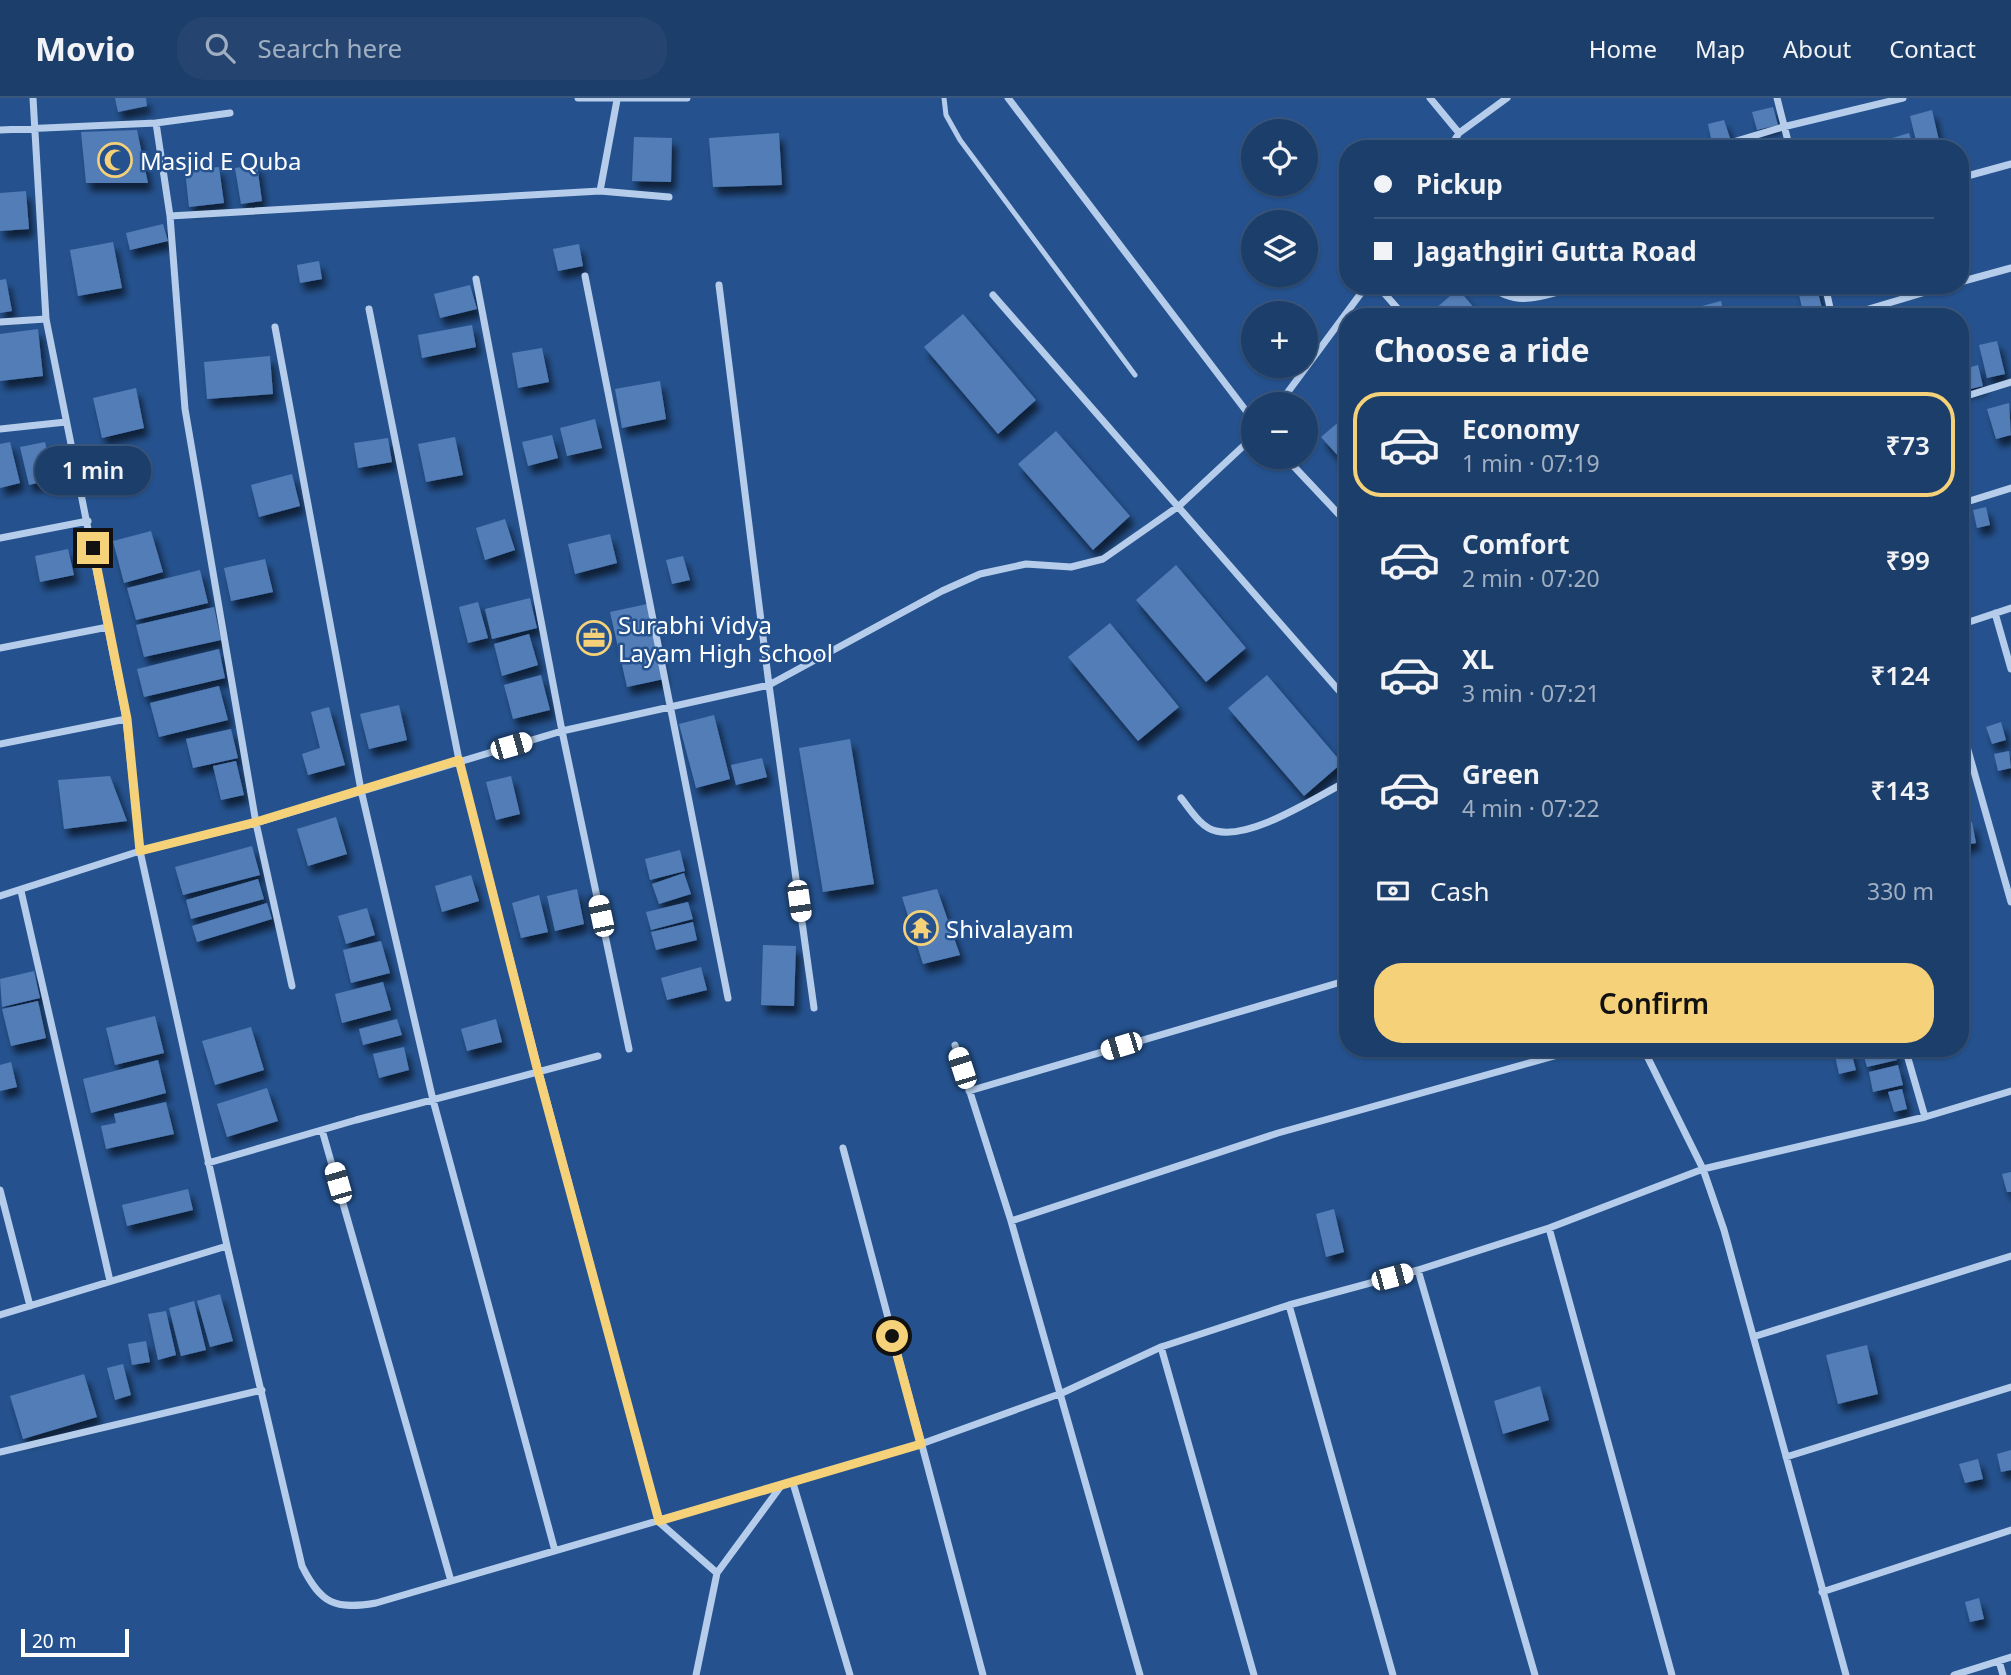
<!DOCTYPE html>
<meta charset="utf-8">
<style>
:root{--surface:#1c3e6a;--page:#254570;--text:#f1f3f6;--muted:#a0aec1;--line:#3a577e;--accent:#f5d279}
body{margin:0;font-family:"Noto Sans",sans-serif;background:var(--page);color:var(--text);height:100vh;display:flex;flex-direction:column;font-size:26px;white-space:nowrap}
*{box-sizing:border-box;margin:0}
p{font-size:23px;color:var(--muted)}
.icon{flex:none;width:38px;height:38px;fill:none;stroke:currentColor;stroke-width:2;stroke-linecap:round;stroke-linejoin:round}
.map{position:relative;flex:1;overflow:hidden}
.sheet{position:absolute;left:1339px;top:210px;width:630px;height:749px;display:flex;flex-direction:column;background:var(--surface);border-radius:28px;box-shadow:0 2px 5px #0004,0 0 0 2px var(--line)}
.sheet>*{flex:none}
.hud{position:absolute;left:1339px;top:42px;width:630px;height:154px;border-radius:28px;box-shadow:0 2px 5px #0004,0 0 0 2px var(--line);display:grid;align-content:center;height:154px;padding:0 35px;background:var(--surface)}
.controls{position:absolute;left:1241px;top:21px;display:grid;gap:14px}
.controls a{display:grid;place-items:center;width:77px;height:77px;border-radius:50%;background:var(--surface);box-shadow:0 2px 5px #0004,0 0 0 2px var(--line);font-size:35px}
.scale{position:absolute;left:21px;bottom:18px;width:108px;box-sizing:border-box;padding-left:7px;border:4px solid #fff;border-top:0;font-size:19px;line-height:24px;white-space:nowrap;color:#fff;-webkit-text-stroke:5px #25528e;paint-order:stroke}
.end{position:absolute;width:32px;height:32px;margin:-16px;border:9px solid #f5d279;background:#111;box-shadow:0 0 0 4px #111}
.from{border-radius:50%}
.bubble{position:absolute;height:49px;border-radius:24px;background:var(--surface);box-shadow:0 2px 5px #0004,0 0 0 2px var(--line);font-size:23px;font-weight:600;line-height:49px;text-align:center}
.car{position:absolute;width:21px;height:42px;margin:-21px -10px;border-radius:9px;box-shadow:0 0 5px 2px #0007;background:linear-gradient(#fff 24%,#345 0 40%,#fff 0 76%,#345 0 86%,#fff 0)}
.hud b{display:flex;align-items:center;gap:24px;height:66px;font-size:26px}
.hud b+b{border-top:2px solid var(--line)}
.hud i{width:18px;height:18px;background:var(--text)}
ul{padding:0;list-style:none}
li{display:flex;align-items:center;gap:21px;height:105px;margin:0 14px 10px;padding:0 21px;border:4px solid transparent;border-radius:28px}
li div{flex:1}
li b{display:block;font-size:26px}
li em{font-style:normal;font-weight:600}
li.active{border-color:var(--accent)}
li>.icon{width:63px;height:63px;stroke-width:1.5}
h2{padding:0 35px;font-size:32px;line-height:84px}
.pay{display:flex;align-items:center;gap:18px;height:77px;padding:0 35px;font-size:26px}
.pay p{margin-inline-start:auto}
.button{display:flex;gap:14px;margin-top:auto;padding:14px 35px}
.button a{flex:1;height:80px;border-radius:28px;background:var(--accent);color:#111;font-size:28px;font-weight:600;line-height:80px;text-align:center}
header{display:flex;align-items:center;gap:42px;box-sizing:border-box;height:98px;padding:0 35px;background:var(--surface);border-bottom:2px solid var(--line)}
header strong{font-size:33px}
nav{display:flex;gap:38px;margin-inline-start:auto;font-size:24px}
.search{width:490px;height:63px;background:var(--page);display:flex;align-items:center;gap:18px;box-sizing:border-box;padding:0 24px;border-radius:28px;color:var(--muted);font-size:26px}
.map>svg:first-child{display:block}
.building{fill:#527db6;filter:url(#shadow)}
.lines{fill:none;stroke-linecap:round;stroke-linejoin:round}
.service{stroke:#b5cdeb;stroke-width:5}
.minor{stroke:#b5cdeb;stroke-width:7}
.route{stroke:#f5d279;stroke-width:9}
.labels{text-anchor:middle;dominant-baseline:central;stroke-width:5;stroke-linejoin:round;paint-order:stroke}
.poi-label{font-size:24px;fill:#fff;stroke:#25528e;text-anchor:start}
</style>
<header>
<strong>Movio</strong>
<div class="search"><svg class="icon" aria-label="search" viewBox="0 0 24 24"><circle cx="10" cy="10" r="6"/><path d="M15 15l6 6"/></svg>Search here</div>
<nav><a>Home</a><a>Map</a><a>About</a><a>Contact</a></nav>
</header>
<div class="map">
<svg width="2011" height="1577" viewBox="0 0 2011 1577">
<defs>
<filter id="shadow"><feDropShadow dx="4.5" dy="8" stdDeviation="3.5" flood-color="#0009"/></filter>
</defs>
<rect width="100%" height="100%" fill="#25528e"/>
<path class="building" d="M115 0H146L147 8 118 14Z
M1773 9 1778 27 1757 32 1752 14Z
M1932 12 1941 51H1918L1910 18Z
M1724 22 1730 40 1712 45 1708 26Z
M137 32 148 85H86L81 34Z
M779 35 782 87 713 89 709 40Z
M1909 35 1914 51H1892L1889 41Z
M634 39 672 40 671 84 632 83Z
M257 67 262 103 241 106 235 70Z
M219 69 224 105 189 109 185 72Z
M26 93 29 131 0 133V95Z
M163 126 168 143 130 152 126 135Z
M113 144 122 190 78 198 70 152Z
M579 146 583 168 558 173 553 151Z
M319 163 322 181 300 185 297 167Z
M6 181 12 213 0 215V182Z
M470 187 477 211 440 220 434 196Z
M1797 187H1816L1823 214 1804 219Z
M1458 191 1482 219H1426Z
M1721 203 1725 219H1684L1683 213Z
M963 216 1036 302 998 336 924 249Z
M472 227 476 249 422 260 418 237Z
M38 231 43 278 0 283V236Z
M1997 243 2005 276 1987 280 1979 247Z
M542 250 549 284 518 290 512 255Z
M270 258 273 296 207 301 204 264Z
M1978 267 1983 288 1962 293 1960 272Z
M660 283 666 321 622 330 615 291Z
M136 290 144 330 102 340 93 300Z
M2009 305 2011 337 1996 341 1987 311Z
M1348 316V369L1321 339Z
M595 321 602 350 567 358 560 330Z
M1056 333 1130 418 1093 452 1018 366Z
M552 337 558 360 528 368 522 344Z
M455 339 463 377 426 384 418 346Z
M388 340 392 364 358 370 354 345Z
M10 344 20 385 0 390V346Z
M45 344 54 381 29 387 20 349Z
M292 376 300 408 259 419 251 387Z
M1986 409 1990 427 1977 430 1973 412Z
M505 421 515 452 485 462 476 430Z
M151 433 163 474 124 485 113 443Z
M610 436 617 465 575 476 568 446Z
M68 451 74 477 40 484 35 458Z
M683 458 690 482 672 486 666 462Z
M265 461 273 494 231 503 224 470Z
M1176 467 1246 550 1206 584 1136 502Z
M200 472 208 505 136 522 127 490Z
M530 500 537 530 492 541 485 511Z
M478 504 488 540 468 545 459 509Z
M647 506 664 581 627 589 610 514Z
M214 509 221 542 144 559 136 527Z
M1110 525 1179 609 1138 643 1068 559Z
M529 536 538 567 502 578 494 546Z
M219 551 225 580 144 599 137 571Z
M541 577 550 612 513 621 504 587Z
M1267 577 1342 665 1304 698 1228 610Z
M219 588 228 622 159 639 150 605Z
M399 607 407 642 369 651 360 616Z
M329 609 345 667 308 677 302 656 320 650 311 614Z
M714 617 730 681 696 690 679 626Z
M2001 624 2006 642 1992 646 1986 629Z
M231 631 238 660 193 670 186 641Z
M850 641 874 786 823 794 799 650Z
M2009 653 2011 670 1998 673 1994 656Z
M762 660 767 679 736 687 731 667Z
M236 663 244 697 221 702 213 668Z
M110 678 127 723 64 731 58 682Z
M511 678 520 716 496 722 486 684Z
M336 719 347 756 308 768 297 731Z
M1972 724 1976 745 1960 748V726Z
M252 748 260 777 183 797 175 769Z
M680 752 685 773 650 782 645 761Z
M684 775 691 796 659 806 652 786Z
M471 777 479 803 442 814 435 788Z
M258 781 264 801 191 821 186 802Z
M577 791 584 826 555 833 547 798Z
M937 791 960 857 923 866 902 799Z
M539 797 548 834 521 840 512 805Z
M688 804 693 821 651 832 646 814Z
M267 805 272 821 197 844 192 828Z
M367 810 375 837 346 846 338 818Z
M693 824 697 842 656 852 651 834Z
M381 843 390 875 351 885 343 852Z
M763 847 796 848 794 908 761 907Z
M701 869 707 892 667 902 661 880Z
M34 873 40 900 2 909 0 881Z
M383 884 391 912 342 925 335 896Z
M38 903 46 940 11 948 2 911Z
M155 918 164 955 115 967 106 930Z
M397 921 402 937 363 947 359 931Z
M496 921 502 944 467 953 461 931Z
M251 929 264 972 215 987 202 943Z
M404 949 409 972 379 980 373 956Z
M1850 950 1856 972 1839 976 1834 953Z
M1871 950H1894L1897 962 1867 969 1862 952Z
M158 962 166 995 91 1015 83 981Z
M11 964 17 989 0 993V967Z
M1898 967 1903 987 1873 994 1869 974Z
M267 990 278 1023 227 1039 217 1006Z
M1902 991 1907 1011 1894 1014 1888 994Z
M166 1004 174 1036 106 1051 101 1028 116 1025 114 1016Z
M2011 1074V1094H2007L2002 1076Z
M188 1091 193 1112 127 1128 122 1107Z
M1334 1111 1344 1154 1326 1159 1316 1116Z
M220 1196 233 1243 210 1249 197 1203Z
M194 1203 206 1252 181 1258 169 1210Z
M166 1213 176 1257 158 1262 148 1216Z
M146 1243 150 1264 132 1267 128 1246Z
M1867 1247 1878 1296 1838 1306 1826 1257Z
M123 1266 131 1297 115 1302 107 1270Z
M84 1276 97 1319 23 1341 10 1298Z
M1540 1288 1549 1322 1503 1336 1494 1303Z
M2011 1352V1372L2001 1374 1997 1356Z
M1978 1361 1983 1381 1965 1385 1959 1366Z
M1979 1500 1984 1521 1970 1524 1965 1504Z"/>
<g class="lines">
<path class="service" d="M944 0 946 17 960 42 1135 277"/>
<path class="minor" d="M33 0 46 221 126 621 140 753 227 1148 302 1468C321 1506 335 1512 376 1505L921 1346 1062 1295 1161 1249
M578 0H687
M1008 0 1253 322
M1430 0 1459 35
M1777 0 1790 51
M156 25 170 118 185 311 256 725 292 888
M0 32 156 25 230 15
M1449 51 1459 35 1507 0
M1710 51 1783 29 1903 0
M1960 80 2011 66
M600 93 617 2
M170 118 600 93 669 99
M585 178 728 900
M476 181 562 633 629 951
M1960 184 2011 170
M719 187 769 587 814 910
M1377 187 1405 219
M1490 187C1516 212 1549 196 1580 187
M1825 187 1832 219
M993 197 1348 603
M369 211 459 662 539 974 659 1424 717 1475 696 1577
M1842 219 1949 187
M0 224 46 221
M275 229 361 692 433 1002 555 1453
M1960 300 2011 284
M1279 306 1367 187
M0 331 66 324
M1285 359 1348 426
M1960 406 2011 390
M0 440 88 423
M1995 515 2011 571
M1960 527 2011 510
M0 550 108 529
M1960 624 2011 804
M0 646 126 621
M1181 700C1190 711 1201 730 1216 733 1252 742 1315 699 1348 683
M21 793 110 1183
M0 798 140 753 256 725 562 633 769 587 942 493 980 476 1026 466 1071 469 1103 461 1179 408 1253 339
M955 947 1011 1123 1278 1035 1583 950
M1643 950 1703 1071 1724 1132 1846 1577
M1905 950 1925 1019
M969 993 1348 882
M322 1032 451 1483
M843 1050 983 1577
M208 1065 356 1022 598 958
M0 1092 30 1208
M1011 1123 1140 1577
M1549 1130 1672 1577
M1418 1172 1535 1577
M1289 1207 1393 1577
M0 1217 227 1148
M1756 1238 2011 1158
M0 1354 262 1292
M1786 1359 2011 1289
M793 1385 850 1577
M717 1475 781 1388
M1822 1494 2011 1432
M1999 1563 2003 1577
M1254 1577 1161 1249 1289 1207 1418 1172 1549 1130 1703 1071 1925 1019 2011 993
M1954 1577 2011 1559"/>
</g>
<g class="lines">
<path class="route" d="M93 450 127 621 140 753 256 724 459 662 538 974 659 1423 921 1346 892 1238"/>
</g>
<defs>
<g id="mosque-ring" transform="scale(1.75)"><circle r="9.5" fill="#25528e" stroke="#f5d279" stroke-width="1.5"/><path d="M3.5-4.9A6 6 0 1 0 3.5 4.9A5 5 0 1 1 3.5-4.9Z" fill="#f5d279"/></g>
<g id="office-ring" transform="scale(1.75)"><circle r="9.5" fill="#25528e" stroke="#f5d279" stroke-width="1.5"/><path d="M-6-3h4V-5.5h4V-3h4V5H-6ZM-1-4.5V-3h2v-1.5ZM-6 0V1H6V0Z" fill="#f5d279"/></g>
<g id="temple-ring" transform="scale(1.75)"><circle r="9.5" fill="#25528e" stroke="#f5d279" stroke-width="1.5"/><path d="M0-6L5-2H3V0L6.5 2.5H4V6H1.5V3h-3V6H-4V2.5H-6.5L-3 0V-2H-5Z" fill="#f5d279"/></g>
</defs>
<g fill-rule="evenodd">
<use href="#mosque-ring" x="115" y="62"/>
<use href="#office-ring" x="594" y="540"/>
<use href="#temple-ring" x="921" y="830"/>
</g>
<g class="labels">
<g class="poi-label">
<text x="140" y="62">Masjid E Quba</text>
<text x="618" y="526">Surabhi Vidya<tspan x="618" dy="28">Layam High School</tspan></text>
<text x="946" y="830">Shivalayam</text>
</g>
</g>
</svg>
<div class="controls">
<a><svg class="icon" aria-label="locate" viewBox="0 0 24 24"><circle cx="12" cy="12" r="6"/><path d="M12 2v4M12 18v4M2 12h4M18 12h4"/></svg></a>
<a><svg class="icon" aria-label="layers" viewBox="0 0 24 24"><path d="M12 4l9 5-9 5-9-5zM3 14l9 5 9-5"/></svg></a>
<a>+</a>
<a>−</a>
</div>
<div class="scale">20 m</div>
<i class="end from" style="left:892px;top:1238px"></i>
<i class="end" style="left:93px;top:450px"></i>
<div class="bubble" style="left:35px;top:348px;width:116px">1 min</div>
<i class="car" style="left:511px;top:648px;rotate:74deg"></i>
<i class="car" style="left:799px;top:803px;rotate:172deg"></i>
<i class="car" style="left:601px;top:818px;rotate:348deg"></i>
<i class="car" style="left:1121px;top:948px;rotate:253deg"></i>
<i class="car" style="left:962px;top:970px;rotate:342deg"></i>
<i class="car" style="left:338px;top:1085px;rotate:344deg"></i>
<i class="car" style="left:1392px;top:1179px;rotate:75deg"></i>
<div class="hud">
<b><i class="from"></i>Pickup</b>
<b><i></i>Jagathgiri Gutta Road</b>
</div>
<section class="sheet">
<h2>Choose a ride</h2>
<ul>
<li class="active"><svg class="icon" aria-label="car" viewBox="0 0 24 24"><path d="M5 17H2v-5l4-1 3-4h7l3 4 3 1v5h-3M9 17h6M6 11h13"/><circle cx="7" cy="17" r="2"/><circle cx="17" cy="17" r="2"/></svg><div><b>Economy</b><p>1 min · 07:19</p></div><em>₹73</em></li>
<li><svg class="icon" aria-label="car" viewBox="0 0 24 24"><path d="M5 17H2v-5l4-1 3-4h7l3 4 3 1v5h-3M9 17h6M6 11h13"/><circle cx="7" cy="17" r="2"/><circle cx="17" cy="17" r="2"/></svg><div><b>Comfort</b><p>2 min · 07:20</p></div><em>₹99</em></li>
<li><svg class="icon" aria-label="car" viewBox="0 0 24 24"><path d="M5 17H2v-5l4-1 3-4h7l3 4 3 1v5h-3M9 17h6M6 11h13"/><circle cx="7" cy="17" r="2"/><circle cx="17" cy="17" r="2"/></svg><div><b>XL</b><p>3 min · 07:21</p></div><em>₹124</em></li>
<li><svg class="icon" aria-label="car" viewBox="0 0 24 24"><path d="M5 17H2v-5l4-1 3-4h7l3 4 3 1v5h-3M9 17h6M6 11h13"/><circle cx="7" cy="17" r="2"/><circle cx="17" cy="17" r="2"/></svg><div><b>Green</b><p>4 min · 07:22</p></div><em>₹143</em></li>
</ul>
<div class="pay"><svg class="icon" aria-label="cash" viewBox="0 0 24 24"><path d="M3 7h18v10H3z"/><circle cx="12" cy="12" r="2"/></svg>Cash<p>330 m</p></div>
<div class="button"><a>Confirm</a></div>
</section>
</div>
